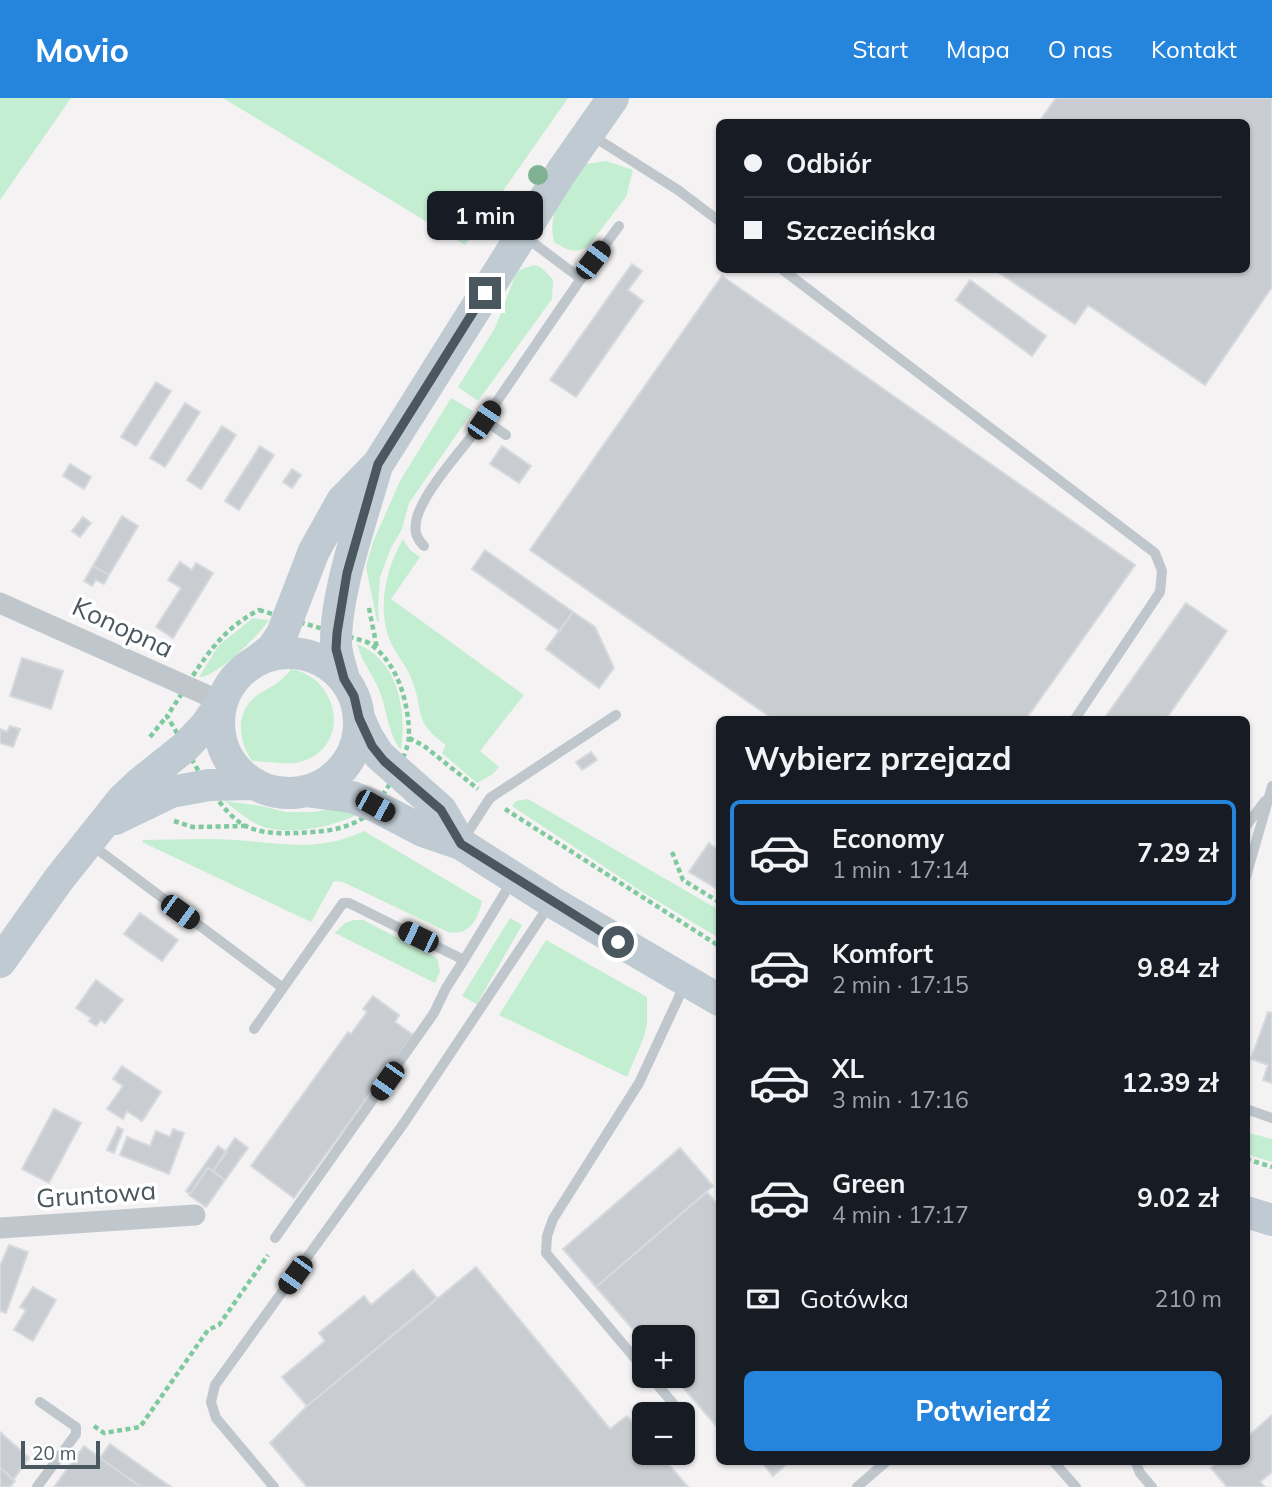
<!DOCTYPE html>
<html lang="pl">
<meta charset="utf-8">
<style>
:root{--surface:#171b24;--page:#20242c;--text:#f1f3f6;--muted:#9ea1a6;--line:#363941;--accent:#2584db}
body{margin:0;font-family:Mulish,sans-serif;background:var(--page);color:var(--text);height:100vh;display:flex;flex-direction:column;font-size:26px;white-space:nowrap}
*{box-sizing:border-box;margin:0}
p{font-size:23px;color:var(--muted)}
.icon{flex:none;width:38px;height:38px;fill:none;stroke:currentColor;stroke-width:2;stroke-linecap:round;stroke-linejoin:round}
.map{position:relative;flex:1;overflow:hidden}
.side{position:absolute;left:716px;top:618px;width:534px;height:749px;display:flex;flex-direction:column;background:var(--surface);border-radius:10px;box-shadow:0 2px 5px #0004}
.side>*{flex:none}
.guide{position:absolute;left:716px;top:21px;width:534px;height:154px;border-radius:10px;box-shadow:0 2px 5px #0004;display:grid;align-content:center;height:154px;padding:0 28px;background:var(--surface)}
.controls{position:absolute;left:632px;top:1227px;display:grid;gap:14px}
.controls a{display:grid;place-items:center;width:63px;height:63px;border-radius:10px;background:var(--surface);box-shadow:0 2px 5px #0004;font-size:35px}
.scale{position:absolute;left:21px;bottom:18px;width:79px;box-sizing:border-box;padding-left:7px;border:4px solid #4b575f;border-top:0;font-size:19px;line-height:24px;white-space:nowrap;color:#4b575f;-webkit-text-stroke:5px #fff;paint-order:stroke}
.end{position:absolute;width:32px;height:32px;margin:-16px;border:9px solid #4b575f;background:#fff;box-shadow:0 0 0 4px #fff}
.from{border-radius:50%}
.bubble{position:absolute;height:49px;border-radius:10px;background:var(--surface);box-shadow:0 2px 5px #0004;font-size:23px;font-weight:700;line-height:49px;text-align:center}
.car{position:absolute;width:21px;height:42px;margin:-21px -10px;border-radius:9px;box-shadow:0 0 5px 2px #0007;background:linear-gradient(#222 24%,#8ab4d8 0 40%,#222 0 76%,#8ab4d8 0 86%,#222 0)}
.guide b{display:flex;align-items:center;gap:24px;height:66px;font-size:26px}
.guide b+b{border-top:2px solid var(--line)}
.guide i{width:18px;height:18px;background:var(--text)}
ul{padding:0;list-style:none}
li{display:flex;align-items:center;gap:21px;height:105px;margin:0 14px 10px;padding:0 14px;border:4px solid transparent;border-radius:10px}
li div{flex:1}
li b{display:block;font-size:26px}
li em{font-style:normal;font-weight:700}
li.active{border-color:var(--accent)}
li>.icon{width:63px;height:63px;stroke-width:1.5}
h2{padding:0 28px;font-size:32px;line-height:84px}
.pay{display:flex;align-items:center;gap:18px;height:77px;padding:0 28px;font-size:26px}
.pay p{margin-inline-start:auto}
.cta{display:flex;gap:14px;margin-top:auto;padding:14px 28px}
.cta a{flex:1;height:80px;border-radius:10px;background:var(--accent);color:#fff;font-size:28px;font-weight:700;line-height:80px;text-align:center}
header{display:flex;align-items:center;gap:42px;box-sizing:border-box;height:98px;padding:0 35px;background:var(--accent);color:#fff}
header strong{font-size:33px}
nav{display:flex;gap:38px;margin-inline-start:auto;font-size:24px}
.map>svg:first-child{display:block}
.green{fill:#c4eed1}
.building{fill:#c9cdd1;stroke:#d6d9dd;stroke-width:2}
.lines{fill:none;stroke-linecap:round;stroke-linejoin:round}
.path{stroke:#7eca9e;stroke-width:4.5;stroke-dasharray:5 3.5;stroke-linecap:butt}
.lane{stroke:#bfc7cd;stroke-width:10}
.street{stroke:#bfc7cd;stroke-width:21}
.secondary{stroke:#bfcad2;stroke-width:32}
.tree{fill:#7eb293}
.route{stroke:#4b575f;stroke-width:9}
.labels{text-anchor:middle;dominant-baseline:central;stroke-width:7;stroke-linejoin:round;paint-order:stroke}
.street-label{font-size:26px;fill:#4b575f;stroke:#fff}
</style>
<header>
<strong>Movio</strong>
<nav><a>Start</a><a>Mapa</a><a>O nas</a><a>Kontakt</a></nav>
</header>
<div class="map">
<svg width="1272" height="1389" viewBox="0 0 1272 1389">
<rect width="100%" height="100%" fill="#f4f2f2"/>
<path class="green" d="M0 0H71L0 102Z
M223 0H568L465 147Z
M606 63 633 72 626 99 589 147C577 157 567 152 554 144 546 112 568 90 586 66Z
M534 167 542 170 553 182 552 201 478 303 458 289 495 230 517 173Z
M451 300 473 313 409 405 402 431 391 450 380 479 378 509 379 524 377 523 366 469 373 444 400 383Z
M403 441 410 452 420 459 391 501 524 597 480 653 499 669 493 676 477 685 442 655 446 647C412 622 425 616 412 582 407 568 397 558 391 545 376 512 386 470 403 441Z
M253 520 269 522C259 537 217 579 199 579L219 547Z
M357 546C398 562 407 612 401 652 386 632 388 611 378 590 372 575 361 562 357 546Z
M291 571C337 579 352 643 306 662 290 669 269 663 252 663 238 643 235 614 256 598 269 589 282 585 291 571Z
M528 701 719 812V840L644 795 512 708 516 703Z
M225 703 262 708 285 714H314L333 710 362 714C337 728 295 737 267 730 251 725 238 714 225 703Z
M364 733 482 803C478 822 469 838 448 834L343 784 334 783 311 824 142 744 143 742C173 742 205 740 235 742 283 745 317 755 364 733Z
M510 820 522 827 477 906 462 898Z
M354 822H363L437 860 440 873 435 885 335 835 345 825Z
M546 842 647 899V925L644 939 627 979 499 917Z
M1246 1034 1272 1041V1064L1246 1056Z"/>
<path class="building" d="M1056 0H1272V189L1205 287 1088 207 1075 226 995 172H1246V24H1039Z
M632 166 642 173 628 192 643 203 576 299 550 282Z
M722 178 1135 467 1026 621H773L530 452Z
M970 182 1046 238 1032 258 956 202Z
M156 284 171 293 136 348 121 339Z
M185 305 200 314 165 369 150 360Z
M222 328 236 337 201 391 187 382Z
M260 348 274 357 239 412 225 403Z
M502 348 531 368 519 385 490 366Z
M70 366 91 379 84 391 63 378Z
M292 371 301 377 292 390 283 384Z
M122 418 138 428 109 477 93 468Z
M83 419 91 425 80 439 72 433Z
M485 452 573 514 560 533 472 471Z
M180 464 192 472 196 465 213 475 173 540 156 529 181 490 168 482Z
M93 468 109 477 104 486 96 482 92 488 84 483Z
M1186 505 1227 533 1166 621H1104Z
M573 514 595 529 614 570 599 590 546 551Z
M22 560 63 573 51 611 10 598Z
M10 628 20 631 13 649 0 645V631L7 634Z
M591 654 597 662 582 672 576 664Z
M709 745 719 753V792L689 774Z
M140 815 178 842 162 863 124 836Z
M96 882 123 902 105 925 101 922 96 928 89 923 91 920 76 910Z
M373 898 399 917 395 924 413 937 294 1100 251 1068 348 934 351 936 367 914 363 911Z
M1268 914 1272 915V985L1263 982 1268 967 1251 961Z
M122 968 161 994 142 1023 127 1013 123 1021 107 1011 123 988 113 981Z
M54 1011 81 1025 49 1085 22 1071Z
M118 1029 123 1032 114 1055 107 1052Z
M173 1031 184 1035 169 1076 120 1057 127 1039 150 1048 156 1033 170 1039Z
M235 1040 248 1050 225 1082 213 1073Z
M218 1048 227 1054 213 1073 208 1070 190 1096 186 1093Z
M680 1050 713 1088 596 1189 563 1151Z
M208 1070 225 1082 206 1109 189 1097Z
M707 1094 719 1108V1331L673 1278H682V1239H644V1244L596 1189Z
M9 1147 28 1154 6 1215 0 1213V1168Z
M476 1169 610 1331 627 1318 644 1338V1354H658L688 1389H307L270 1345 307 1308Z
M413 1172 437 1200 307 1308 282 1279 325 1243 319 1235 364 1198 371 1207Z
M33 1189 56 1202 33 1243 14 1232 26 1212 20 1209Z
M1272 1317V1374L1260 1384 1265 1389H1227L1211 1370 1219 1363H1246V1340Z
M0 1334 29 1360 13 1382 0 1369Z
M110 1346 171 1389H141L100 1360Z
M84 1348 100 1360 141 1389H54Z
M761 1363H790L773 1378Z
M0 1369 15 1383 10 1389H0Z"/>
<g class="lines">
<path class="path" d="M369 510 377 550
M259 512 367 544C397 562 409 604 409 638 409 657 379 709 363 720 343 733 318 734 296 735 277 736 254 735 239 724 211 703 186 649 167 618 196 576 212 536 259 512Z
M150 639 167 618
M409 640 424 648 478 691
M505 711 719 848
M174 723 193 729 245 728
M672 754 683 782 719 804
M1246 1061 1272 1069
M94 1328 104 1335 140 1329 208 1232 219 1227 268 1157"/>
<path class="lane" d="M591 37 678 92 719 123
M524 138 580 180
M783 172 1155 455 1162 473 1160 494 1075 621
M484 322 506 337
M424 448C415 439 414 431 417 419 427 388 465 349 484 322 529 258 572 191 619 128
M1246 728 1265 703
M464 740 490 700 616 617
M89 745 283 890
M1246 779 1272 688
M254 931 343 805H349L464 862 512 783
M1246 1011 1272 1020
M275 1140 434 915 446 890 464 862
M644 1271 546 1155 547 1138 553 1121 639 985 685 886
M650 1278 682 1316
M1053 1363 1076 1389
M1135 1363 1140 1375 1152 1389
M37 1389 76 1336V1329L40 1304
M274 1389 216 1320 211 1304 215 1287 404 1025 550 806
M857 1389 887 1363"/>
<path class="street" d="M0 505 222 604
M0 1130 195 1117"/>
<path class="secondary" d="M219 625a70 70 0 1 1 140 0a70 70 0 1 1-140 0Z
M255 564 272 551 282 536 314 453 342 403 378 366 562 73 613 0
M344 581C341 569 336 557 336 544 336 492 362 421 376 371
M359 620 367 638 379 657 441 712 461 746
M305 693 352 699 375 708 423 733 461 746 552 804 719 902
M115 721 171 694 209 687 255 686
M0 864 59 781 122 702 140 685 185 649 206 627 222 604
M1246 1114 1272 1122"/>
</g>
<circle class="tree" cx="538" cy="77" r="10"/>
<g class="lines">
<path class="route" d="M485 195 378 366 347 475 337 535 336 551 344 581 354 598 359 620 372 648 384 663 441 712 461 746 618 844"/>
</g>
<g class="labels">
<g class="street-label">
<text transform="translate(123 529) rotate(25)">Konopna</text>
<text transform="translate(96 1096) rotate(-4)">Gruntowa</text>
</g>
</g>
</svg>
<div class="controls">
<a>+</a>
<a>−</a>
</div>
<div class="scale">20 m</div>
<i class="end from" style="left:618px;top:844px"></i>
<i class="end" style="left:485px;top:195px"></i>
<div class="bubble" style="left:427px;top:93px;width:116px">1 min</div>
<i class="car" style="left:593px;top:162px;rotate:37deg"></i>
<i class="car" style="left:484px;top:322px;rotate:34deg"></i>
<i class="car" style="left:375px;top:708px;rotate:119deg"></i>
<i class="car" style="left:180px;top:814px;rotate:126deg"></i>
<i class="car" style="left:418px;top:839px;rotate:296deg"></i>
<i class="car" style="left:387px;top:983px;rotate:215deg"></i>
<i class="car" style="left:295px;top:1177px;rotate:216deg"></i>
<div class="guide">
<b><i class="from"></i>Odbiór</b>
<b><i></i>Szczecińska</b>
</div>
<section class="side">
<h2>Wybierz przejazd</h2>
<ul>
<li class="active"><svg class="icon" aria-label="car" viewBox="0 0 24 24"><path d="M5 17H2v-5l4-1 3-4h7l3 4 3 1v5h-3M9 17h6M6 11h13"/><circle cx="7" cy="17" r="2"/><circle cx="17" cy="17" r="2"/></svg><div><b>Economy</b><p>1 min · 17:14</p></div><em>7.29 zł</em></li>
<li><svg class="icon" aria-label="car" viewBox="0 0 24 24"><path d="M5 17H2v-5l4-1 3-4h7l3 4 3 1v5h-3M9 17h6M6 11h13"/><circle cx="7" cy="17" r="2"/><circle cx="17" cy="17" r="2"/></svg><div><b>Komfort</b><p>2 min · 17:15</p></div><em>9.84 zł</em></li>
<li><svg class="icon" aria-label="car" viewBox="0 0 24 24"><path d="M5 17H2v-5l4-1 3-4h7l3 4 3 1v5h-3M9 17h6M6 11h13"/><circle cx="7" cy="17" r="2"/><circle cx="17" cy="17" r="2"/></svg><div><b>XL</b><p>3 min · 17:16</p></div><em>12.39 zł</em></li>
<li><svg class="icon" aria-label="car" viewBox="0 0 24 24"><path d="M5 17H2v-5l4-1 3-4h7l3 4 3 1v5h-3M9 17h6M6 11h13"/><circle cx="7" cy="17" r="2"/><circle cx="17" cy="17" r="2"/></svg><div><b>Green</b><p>4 min · 17:17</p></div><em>9.02 zł</em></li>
</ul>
<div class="pay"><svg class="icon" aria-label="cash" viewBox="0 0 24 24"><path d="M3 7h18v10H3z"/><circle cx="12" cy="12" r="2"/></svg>Gotówka<p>210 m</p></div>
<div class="cta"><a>Potwierdź</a></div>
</section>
</div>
